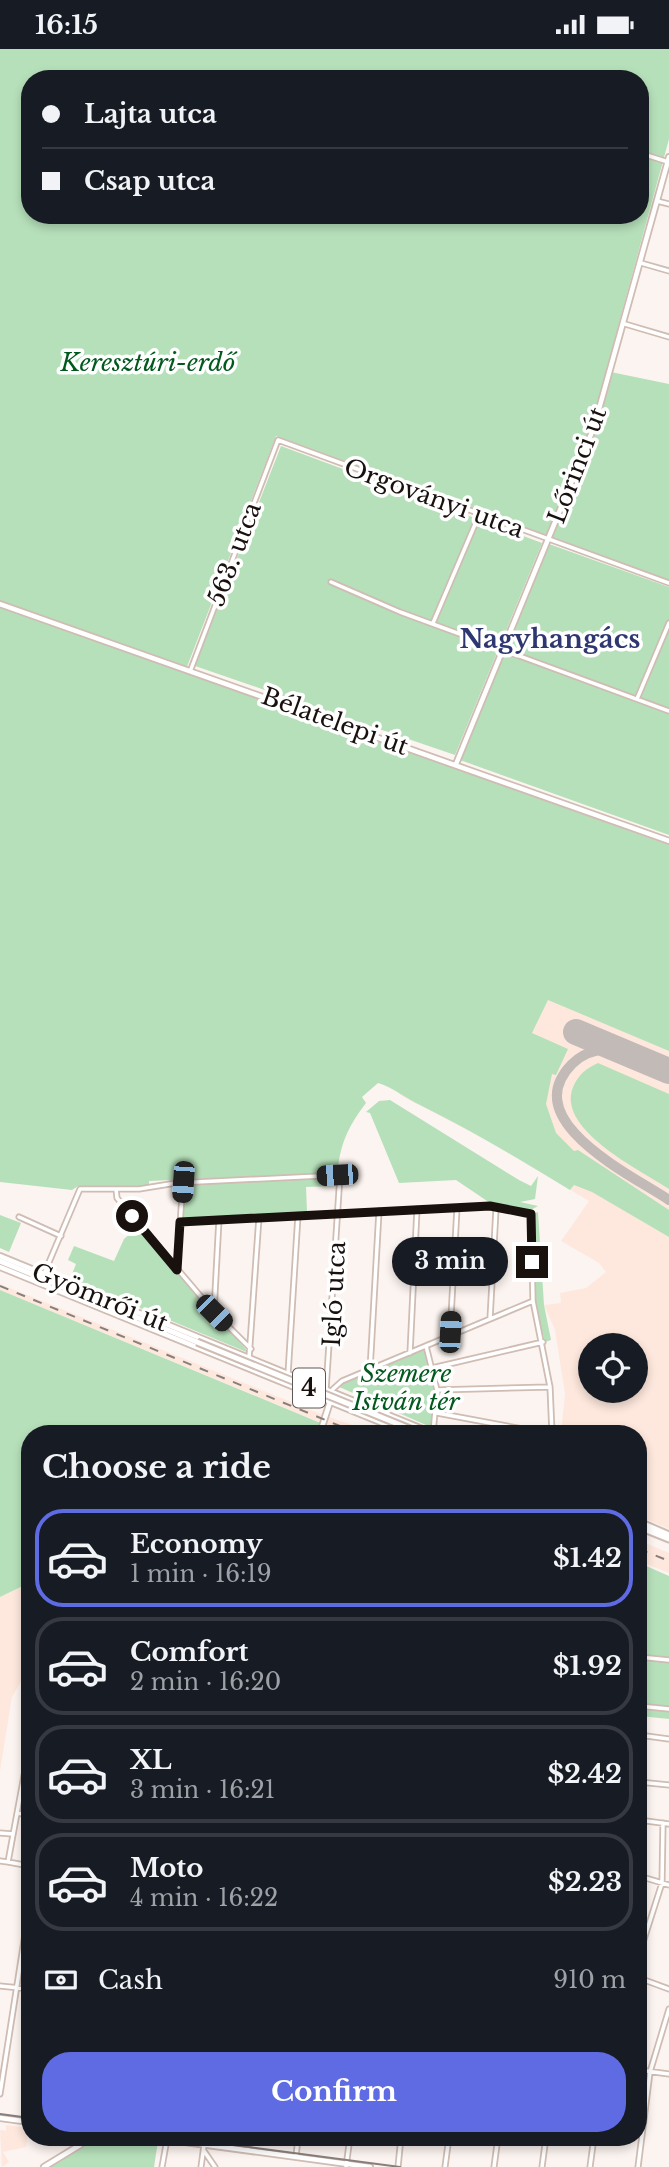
<!DOCTYPE html>
<meta charset="utf-8">
<style>
:root{--surface:#171b24;--page:#20242c;--text:#f1f3f6;--muted:#9ea1a6;--line:#363941;--accent:#5e6be3}
body{margin:0;font-family:"Libre Baskerville",serif;background:var(--page);color:var(--text);height:100vh;display:flex;flex-direction:column;font-size:26px;white-space:nowrap}
*{box-sizing:border-box;margin:0}
p{font-size:23px;color:var(--muted)}
.icon{flex:none;width:38px;height:38px;fill:none;stroke:currentColor;stroke-width:2;stroke-linecap:round;stroke-linejoin:round}
.map{position:relative;flex:1;overflow:hidden}
.drawer{position:absolute;left:21px;top:1376px;width:626px;height:721px;display:flex;flex-direction:column;background:var(--surface);border-radius:28px;box-shadow:0 4px 10px #0003}
.drawer>*{flex:none}
.banner{position:absolute;left:21px;top:21px;width:628px;height:154px;border-radius:28px;box-shadow:0 4px 10px #0003;display:grid;align-content:center;height:154px;padding:0 21px;background:var(--surface)}
.buttons{position:absolute;left:578px;top:1284px;display:grid;gap:14px}
.buttons a{display:grid;place-items:center;width:70px;height:70px;border-radius:50%;background:var(--surface);box-shadow:0 4px 10px #0003;font-size:35px}
.end{position:absolute;width:32px;height:32px;margin:-16px;border:9px solid #18110e;background:#fff;box-shadow:0 0 0 4px #fff}
.from{border-radius:50%}
.bubble{position:absolute;height:49px;border-radius:24px;background:var(--surface);box-shadow:0 4px 10px #0003;font-size:23px;font-weight:700;line-height:49px;text-align:center}
.car{position:absolute;width:21px;height:42px;margin:-21px -10px;border-radius:9px;box-shadow:0 0 5px 2px #0007;background:linear-gradient(#222 24%,#8ab4d8 0 40%,#222 0 76%,#8ab4d8 0 86%,#222 0)}
.banner b{display:flex;align-items:center;gap:24px;height:66px;font-size:26px}
.banner b+b{border-top:2px solid var(--line)}
.banner i{width:18px;height:18px;background:var(--text)}
ul{padding:0;list-style:none}
li{display:flex;align-items:center;gap:21px;height:98px;margin:0 14px 10px;padding:0 7px;border:4px solid var(--line);border-radius:28px}
li div{flex:1}
li b{display:block;font-size:26px}
li em{font-style:normal;font-weight:700}
li.current{border-color:var(--accent)}
li>.icon{width:63px;height:63px;stroke-width:1.5}
h2{padding:0 21px;font-size:32px;line-height:84px}
.pay{display:flex;align-items:center;gap:18px;height:77px;padding:0 21px;font-size:26px}
.pay p{margin-inline-start:auto}
.button{display:flex;gap:14px;margin-top:auto;padding:14px 21px}
.button a{flex:1;height:80px;border-radius:28px;background:var(--accent);color:#fff;font-size:28px;font-weight:700;line-height:80px;text-align:center}
.status{display:flex;justify-content:space-between;align-items:center;height:49px;padding:0 35px;background:var(--surface);direction:ltr}
.status svg{height:19px;fill:currentColor}
.map>svg:first-child{display:block}
.built{fill:#fee8dd;fill-rule:evenodd}
.green{fill:#b6e0ba;fill-rule:evenodd}
.lines{fill:none;stroke-linecap:round;stroke-linejoin:round}
.taxiway{stroke:#c2bab6;stroke-width:10}
.runway{stroke:#c2bab6;stroke-width:26}
.street-casing{stroke:#cfbcb2;stroke-width:7}
.secondary-casing{stroke:#cfbcb2;stroke-width:8}
.primary-casing{stroke:#cfbcb2;stroke-width:9}
.street{stroke:#fff;stroke-width:3.5}
.secondary{stroke:#fff;stroke-width:4.5}
.primary{stroke:#fff;stroke-width:5}
.tram{stroke:#877f7c;stroke-width:2}
.rail{stroke:#877f7c;stroke-width:2;stroke-dasharray:9 9;stroke-linecap:butt}
.primary-bridge-casing{stroke:#cfbcb2;stroke-width:9;stroke-linecap:butt}
.primary-bridge{stroke:#fff;stroke-width:5}
.route{stroke:#18110e;stroke-width:9}
.labels{text-anchor:middle;dominant-baseline:central;stroke-width:7;stroke-linejoin:round;paint-order:stroke}
.shield{fill:#fff;stroke:#5d5856;stroke-width:2}
.shield-label{font-size:23px;font-weight:bold;fill:#18110e}
.park-label{font-size:24px;font-style:italic;fill:#02591e;stroke:#fff}
.street-label{font-size:24px;fill:#18110e;stroke:#fff}
.neighbourhood-label{font-size:26px;font-weight:bold;fill:#2f3771;stroke:#fff}
</style>
<div class="status"><b>16:15</b><svg viewBox="0 0 49 12"><path d="M0 12V9h3v3zM5 12V6h3v6zM10 12V3h3v9zM15 12V0h3v12zM26 1h20v11H26zM47 4h2v5h-2z"/></svg></div>
<div class="map">
<svg width="669" height="2118" viewBox="0 0 669 2118">
<rect width="100%" height="100%" fill="#fcf4f0"/>
<path class="built" d="M0 773 333 778 425 797 427 792 669 842V1480L639 1467V1384H561L565 1345 555 1281 544 1256 561 1254 560 1244 586 1239 606 1223 599 1214 561 1192 589 1152 489 1092 402 1047 392 1038 256 998ZM590 1297H635V1342H590Z
M0 1235 323 1366 376 1384H331L321 1381 322 1374 0 1241Z
M639 1491 669 1504V1524L639 1512Z
M26 1536 30 1540V1617L12 1648 0 1722V1548Z
M6 2076 29 2079 26 2098 3 2103 9 2113 2 2118 0 2081 6 2082Z"/>
<path class="green" d="M0 0H669V90L606 322 669 335V531L276 387 185 623 669 796V1002L548 951 532 984 568 1000 556 1026 552 1025 546 1055 556 1084 574 1102 578 1101 669 1161V1188L592 1143 574 1136 570 1141C521 1111 472 1082 420 1056 405 1049 394 1039 378 1034L362 1048 366 1054C350 1075 341 1092 338 1119L330 1120V1124L149 1132V1137H78L72 1141 0 1133ZM30 30H640V166H30Z
M281 397 542 494 455 706 195 617Z
M549 495 669 538V786L460 711Z
M598 1014 669 1045V1140C639 1120 553 1079 574 1036 579 1025 587 1019 598 1014Z
M390 1051 519 1131 531 1137 538 1127 535 1150 520 1153 538 1157 529 1162 496 1158 456 1131 399 1134 370 1064 366 1063 379 1052Z
M336 1129 335 1137 306 1138 307 1163 183 1170 185 1136Z
M538 1163 544 1256 551 1291 545 1293 534 1251 533 1165Z
M0 1166 21 1174 9 1203 0 1199Z
M139 1177 249 1304 70 1230 76 1215 68 1211 74 1197 114 1212 124 1190Z
M0 1241 323 1375 320 1384H30V1540L25 1536 0 1548Z
M425 1300 434 1342 433 1379 337 1337Z
M644 1516 669 1527V1670L639 1667V1586Z
M85 2088 158 2092 154 2118H46Z"/>
<g class="lines">
<path class="taxiway" d="M627 1004C607 998 587 1000 572 1015 516 1072 632 1126 669 1151"/>
<path class="runway" d="M576 983 669 1022"/>
<g class="street-casing">
<path id="street" d="M640 104 668 113
M657 152 669 155
M641 214 669 222
M625 275 669 288
M331 533 400 563 669 662
M433 574 479 466
M191 620 278 391 669 534
M637 650 669 574
M116 1140 117 1149 214 1263 251 1300
M19 1168 61 1187
M180 1173 487 1157 531 1165 533 1252 550 1338 552 1384
M177 1218 183 1133
M44 1225 80 1140H139L176 1134 340 1126 326 1341
M214 1263 219 1170
M490 1270 496 1160
M450 1286 457 1159
M426 1297 437 1341 433 1384
M410 1304 417 1160
M249 1309 259 1168
M432 1319 543 1293
M370 1321 379 1162
M288 1325 298 1166
M333 1340 342 1332 533 1252
M437 1341 550 1338
M437 1364 544 1384
M639 1520V1530
M639 1608 669 1611
M639 1657 669 1660
M639 1686 669 1690
M639 1733 669 1736
M17 1764 30 1766
M639 1771 669 1775
M0 1784 13 1785
M0 1812 8 1813 30 1694
M8 1813 30 1817
M639 1827 669 1836
M639 1906 662 1834 663 1774
M639 1929 669 1940
M0 1937 30 1940
M639 2021 669 2025
M0 2045 30 1853
M198 2095 199 2088
M248 2101 249 2088
M204 2102 215 2118
M296 2108 298 2088
M162 2118 167 2090
M201 2118 204 2096
M346 2118 350 2088
M398 2118 401 2088
M445 2118 449 2088
M494 2118 498 2088
M542 2118 546 2088
M590 2118 594 2088
M638 2118 650 2023 669 1960"/>
</g>
<g class="secondary-casing">
<path id="secondary" d="M0 555 669 792
M456 715 594 378 669 108
M0 1207 432 1384
M0 1218 407 1384
M320 1384 330 1353
M0 2069 30 2073
M148 2088 370 2118
M44 2118 80 2096 88 2088"/>
</g>
<g class="primary-casing">
<path id="primary" d="M0 1212 197 1293
M639 1473 669 1486
M639 1478 669 1490"/>
</g>
<use href="#street" class="street"/>
<use href="#secondary" class="secondary"/>
<use href="#primary" class="primary"/>
<path class="tram" d="M0 2065 30 2069
M173 2088 400 2118"/>
<path class="rail" d="M0 1237 357 1384
M639 1500 669 1512"/>
<g class="primary-bridge-casing">
<path id="primary-bridge" d="M197 1293 420 1384"/>
</g>
<use href="#primary-bridge" class="primary-bridge"/>
</g>
<g class="lines">
<path class="route" d="M132 1167 177 1221 180 1173 490 1157 531 1165 532 1213"/>
</g>
<g class="labels">
<rect class="shield" x="293" y="1319.5" width="32" height="39" rx="5"/>
<g class="shield-label">
<text x="309" y="1339">4</text>
</g>
<g class="park-label">
<text x="148" y="313">Keresztúri-erdő</text>
<text x="406" y="1324">Szemere<tspan x="406" dy="28">István tér</tspan></text>
</g>
<g class="street-label">
<text transform="translate(577 416) rotate(-69)">Lőrinci út</text>
<text transform="translate(434 449) rotate(20)">Orgoványi utca</text>
<text transform="translate(234 505) rotate(-69)">563. utca</text>
<text transform="translate(335 672) rotate(20)">Bélatelepi út</text>
<text transform="translate(334 1245) rotate(-87)">Igló utca</text>
<text transform="translate(100 1248) rotate(22)">Gyömrői út</text>
</g>
<g class="neighbourhood-label">
<text x="550" y="590">Nagyhangács</text>
</g>
</g>
</svg>
<div class="buttons">
<a><svg class="icon" aria-label="locate" viewBox="0 0 24 24"><circle cx="12" cy="12" r="6"/><path d="M12 2v4M12 18v4M2 12h4M18 12h4"/></svg></a>
</div>
<i class="end from" style="left:132px;top:1167px"></i>
<i class="end" style="left:532px;top:1213px"></i>
<div class="bubble" style="left:392px;top:1188px;width:116px">3 min</div>
<i class="car" style="left:337px;top:1126px;rotate:267deg"></i>
<i class="car" style="left:183px;top:1133px;rotate:184deg"></i>
<i class="car" style="left:214px;top:1264px;rotate:135deg"></i>
<i class="car" style="left:450px;top:1283px;rotate:3deg"></i>
<div class="banner">
<b><i class="from"></i>Lajta utca</b>
<b><i></i>Csap utca</b>
</div>
<section class="drawer">
<h2>Choose a ride</h2>
<ul>
<li class="current"><svg class="icon" aria-label="car" viewBox="0 0 24 24"><path d="M5 17H2v-5l4-1 3-4h7l3 4 3 1v5h-3M9 17h6M6 11h13"/><circle cx="7" cy="17" r="2"/><circle cx="17" cy="17" r="2"/></svg><div><b>Economy</b><p>1 min · 16:19</p></div><em>$1.42</em></li>
<li><svg class="icon" aria-label="car" viewBox="0 0 24 24"><path d="M5 17H2v-5l4-1 3-4h7l3 4 3 1v5h-3M9 17h6M6 11h13"/><circle cx="7" cy="17" r="2"/><circle cx="17" cy="17" r="2"/></svg><div><b>Comfort</b><p>2 min · 16:20</p></div><em>$1.92</em></li>
<li><svg class="icon" aria-label="car" viewBox="0 0 24 24"><path d="M5 17H2v-5l4-1 3-4h7l3 4 3 1v5h-3M9 17h6M6 11h13"/><circle cx="7" cy="17" r="2"/><circle cx="17" cy="17" r="2"/></svg><div><b>XL</b><p>3 min · 16:21</p></div><em>$2.42</em></li>
<li><svg class="icon" aria-label="car" viewBox="0 0 24 24"><path d="M5 17H2v-5l4-1 3-4h7l3 4 3 1v5h-3M9 17h6M6 11h13"/><circle cx="7" cy="17" r="2"/><circle cx="17" cy="17" r="2"/></svg><div><b>Moto</b><p>4 min · 16:22</p></div><em>$2.23</em></li>
</ul>
<div class="pay"><svg class="icon" aria-label="cash" viewBox="0 0 24 24"><path d="M3 7h18v10H3z"/><circle cx="12" cy="12" r="2"/></svg>Cash<p>910 m</p></div>
<div class="button"><a>Confirm</a></div>
</section>
</div>
